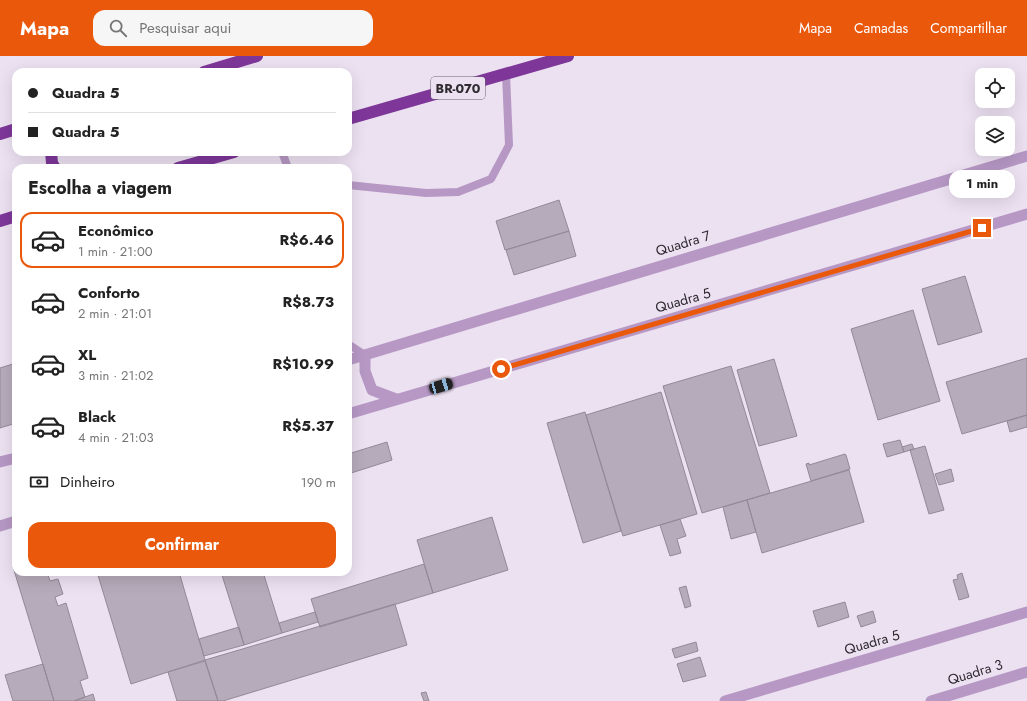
<!DOCTYPE html>
<html lang="pt">
<meta charset="utf-8">
<style>
:root{--surface:#fff;--page:#f6f6f6;--text:#222;--muted:#767676;--line:#e0e0e0;--accent:#ea580c}
body{margin:0;font-family:Jost,sans-serif;background:var(--page);color:var(--text);height:100vh;display:flex;flex-direction:column;font-size:15px;white-space:nowrap}
*{box-sizing:border-box;margin:0}
p{font-size:13px;color:var(--muted)}
.icon{flex:none;width:22px;height:22px;fill:none;stroke:currentColor;stroke-width:2;stroke-linecap:round;stroke-linejoin:round}
.map{position:relative;flex:1;overflow:hidden}
.side{position:absolute;left:12px;top:108px;width:340px;height:412px;display:flex;flex-direction:column;background:var(--surface);border-radius:12px;box-shadow:0 4px 16px #0002}
.side>*{flex:none}
.top-card{position:absolute;left:12px;top:12px;width:340px;height:88px;border-radius:12px;box-shadow:0 4px 16px #0002;display:grid;align-content:center;height:88px;padding:0 16px;background:var(--surface)}
.controls{position:absolute;left:975px;top:12px;display:grid;gap:8px}
.controls a{display:grid;place-items:center;width:40px;height:40px;border-radius:8px;background:var(--surface);box-shadow:0 4px 16px #0002;font-size:20px}
.end{position:absolute;width:18px;height:18px;margin:-9px;border:5px solid #ea580c;background:#fff;box-shadow:0 0 0 2px #fff}
.from{border-radius:50%}
.bubble{position:absolute;height:28px;border-radius:12px;background:var(--surface);box-shadow:0 4px 16px #0002;font-size:13px;font-weight:700;line-height:28px;text-align:center}
.car{position:absolute;width:12px;height:24px;margin:-12px -6px;border-radius:5px;box-shadow:0 0 3px 1px #0007;background:linear-gradient(#222 24%,#8ab4d8 0 40%,#222 0 76%,#8ab4d8 0 86%,#222 0)}
.top-card b{display:flex;align-items:center;gap:14px;height:38px;font-size:15px}
.top-card b+b{border-top:1px solid var(--line)}
.top-card i{width:10px;height:10px;background:var(--text)}
ul{padding:0;list-style:none}
li{display:flex;align-items:center;gap:12px;height:56px;margin:0 8px 6px;padding:0 8px;border:2px solid transparent;border-radius:12px}
li div{flex:1}
li b{display:block;font-size:15px}
li em{font-style:normal;font-weight:700}
li.on{border-color:var(--accent)}
li>.icon{width:36px;height:36px;stroke-width:1.5}
h2{padding:0 16px;font-size:18px;line-height:48px}
.pay{display:flex;align-items:center;gap:10px;height:44px;padding:0 16px;font-size:15px}
.pay p{margin-inline-start:auto}
.action{display:flex;gap:8px;margin-top:auto;padding:8px 16px}
.action a{flex:1;height:46px;border-radius:12px;background:var(--accent);color:#fff;font-size:16px;font-weight:700;line-height:46px;text-align:center}
header{display:flex;align-items:center;gap:24px;box-sizing:border-box;height:56px;padding:0 20px;background:var(--accent);color:#fff}
header strong{font-size:19px}
nav{display:flex;gap:22px;margin-inline-start:auto;font-size:14px}
.search{width:280px;height:36px;background:var(--page);display:flex;align-items:center;gap:10px;box-sizing:border-box;padding:0 14px;border-radius:12px;color:var(--muted);font-size:15px}
.map>svg:first-child{display:block}
.building{fill:#b5abba;stroke:#938997}
.lines{fill:none;stroke-linecap:round;stroke-linejoin:round}
.service{stroke:#b798c5;stroke-width:8}
.minor{stroke:#b798c5;stroke-width:11}
.motorway{stroke:#7e3799;stroke-width:12}
.route{stroke:#ea580c;stroke-width:5}
.labels{text-anchor:middle;dominant-baseline:central;stroke-width:3;stroke-linejoin:round;paint-order:stroke}
.shield{fill:#ece1f1;stroke:#67616a;stroke-width:1}
.shield-label{font-size:13px;font-weight:bold;fill:#2e2a30}
.street-label{font-size:14px;fill:#2e2a30;stroke:#ece1f1}
</style>
<header>
<strong>Mapa</strong>
<div class="search"><svg class="icon" aria-label="search" viewBox="0 0 24 24"><circle cx="10" cy="10" r="6"/><path d="M15 15l6 6"/></svg>Pesquisar aqui</div>
<nav><a>Mapa</a><a>Camadas</a><a>Compartilhar</a></nav>
</header>
<div class="map">
<svg width="1027" height="645" viewBox="0 0 1027 645">
<rect width="100%" height="100%" fill="#ece1f1"/>
<path class="building" d="M559 144 569 175 505 194 496 165Z
M569 175 576 200 514 219 506 194Z
M965 220 982 276 938 289 922 233Z
M913 254 940 345 878 364 851 273Z
M1027 302V359L962 378 946 326Z
M774 303 797 380 759 390 737 314Z
M16 307V367L0 372V312Z
M731 310 770 437 702 457 663 330Z
M661 336 697 458 623 480 586 359Z
M585 356 621 475 583 487 547 367Z
M1027 359V371L1010 376 1007 365Z
M900 384 904 396 887 401 883 388Z
M387 386 392 404 348 418V398Z
M912 388 914 393 904 396 902 391Z
M925 390 944 454 929 458 910 394Z
M845 398 846 399 850 413 811 425 806 408 809 407V409Z
M951 413 954 425 939 429 935 418Z
M849 414 864 466 762 497 747 444Z
M747 444 756 476 731 483 723 451Z
M492 461 508 514 433 537 417 484Z
M680 463 686 480 677 483 681 497 670 500 660 469Z
M424 508 433 537 320 571 311 543Z
M16 510V516H47L50 525 58 523 63 538 55 541 58 550 66 547 88 622 80 625 85 641 74 645H54L13 511Z
M97 516H179L205 604 131 628Z
M221 516H263L282 577 244 589Z
M962 517 969 541 959 544 953 524 958 523 957 519Z
M686 530 691 550 685 552 679 532Z
M845 546 849 561 818 571 813 555Z
M395 548 407 589 223 645H218L205 604Z
M873 555 876 566 861 571 857 560Z
M315 556 318 566 282 577 279 567Z
M239 571 244 589 204 600 199 583Z
M696 586 698 595 675 602 672 593Z
M700 601 706 620 683 626 677 608Z
M205 605 218 645H177L168 616Z
M43 608 54 645H13L5 619Z
M426 636 429 645H424L421 637Z
M93 638 95 645H74L85 641Z"/>
<g class="lines">
<path class="service" d="M282 96 288 112
M348 129 426 137 458 136 491 123 509 89 506 18
M348 288 365 299"/>
<path class="minor" d="M365 299V315L372 334 396 343
M348 304 1027 100
M348 358 1027 158
M0 406 16 402
M0 470 16 465
M725 645 1027 556
M931 645 1027 616"/>
<path class="motorway" d="M204 16 257 0
M348 63 568 0
M0 78 16 73
M51 96 52 107 55 112
M178 112 234 96
M0 165 16 160"/>
</g>
<g class="lines">
<path class="route" d="M501 313 982 172"/>
</g>
<g class="labels">
<rect class="shield" x="431" y="21" width="54" height="22" rx="3"/>
<g class="shield-label">
<text x="458" y="32">BR-070</text>
</g>
<g class="street-label">
<text transform="translate(683 187) rotate(-17)">Quadra 7</text>
<text transform="translate(683 244) rotate(-16)">Quadra 5</text>
<text transform="translate(872 586) rotate(-16)">Quadra 5</text>
<text transform="translate(975 616) rotate(-17)">Quadra 3</text>
</g>
</g>
</svg>
<div class="controls">
<a><svg class="icon" aria-label="locate" viewBox="0 0 24 24"><circle cx="12" cy="12" r="6"/><path d="M12 2v4M12 18v4M2 12h4M18 12h4"/></svg></a>
<a><svg class="icon" aria-label="layers" viewBox="0 0 24 24"><path d="M12 4l9 5-9 5-9-5zM3 14l9 5 9-5"/></svg></a>
</div>
<i class="end from" style="left:501px;top:313px"></i>
<i class="end" style="left:982px;top:172px"></i>
<div class="bubble" style="left:949px;top:114px;width:66px">1 min</div>
<i class="car" style="left:441px;top:330px;rotate:74deg"></i>
<div class="top-card">
<b><i class="from"></i>Quadra 5</b>
<b><i></i>Quadra 5</b>
</div>
<section class="side">
<h2>Escolha a viagem</h2>
<ul>
<li class="on"><svg class="icon" aria-label="car" viewBox="0 0 24 24"><path d="M5 17H2v-5l4-1 3-4h7l3 4 3 1v5h-3M9 17h6M6 11h13"/><circle cx="7" cy="17" r="2"/><circle cx="17" cy="17" r="2"/></svg><div><b>Econômico</b><p>1 min · 21:00</p></div><em>R$6.46</em></li>
<li><svg class="icon" aria-label="car" viewBox="0 0 24 24"><path d="M5 17H2v-5l4-1 3-4h7l3 4 3 1v5h-3M9 17h6M6 11h13"/><circle cx="7" cy="17" r="2"/><circle cx="17" cy="17" r="2"/></svg><div><b>Conforto</b><p>2 min · 21:01</p></div><em>R$8.73</em></li>
<li><svg class="icon" aria-label="car" viewBox="0 0 24 24"><path d="M5 17H2v-5l4-1 3-4h7l3 4 3 1v5h-3M9 17h6M6 11h13"/><circle cx="7" cy="17" r="2"/><circle cx="17" cy="17" r="2"/></svg><div><b>XL</b><p>3 min · 21:02</p></div><em>R$10.99</em></li>
<li><svg class="icon" aria-label="car" viewBox="0 0 24 24"><path d="M5 17H2v-5l4-1 3-4h7l3 4 3 1v5h-3M9 17h6M6 11h13"/><circle cx="7" cy="17" r="2"/><circle cx="17" cy="17" r="2"/></svg><div><b>Black</b><p>4 min · 21:03</p></div><em>R$5.37</em></li>
</ul>
<div class="pay"><svg class="icon" aria-label="cash" viewBox="0 0 24 24"><path d="M3 7h18v10H3z"/><circle cx="12" cy="12" r="2"/></svg>Dinheiro<p>190 m</p></div>
<div class="action"><a>Confirmar</a></div>
</section>
</div>
